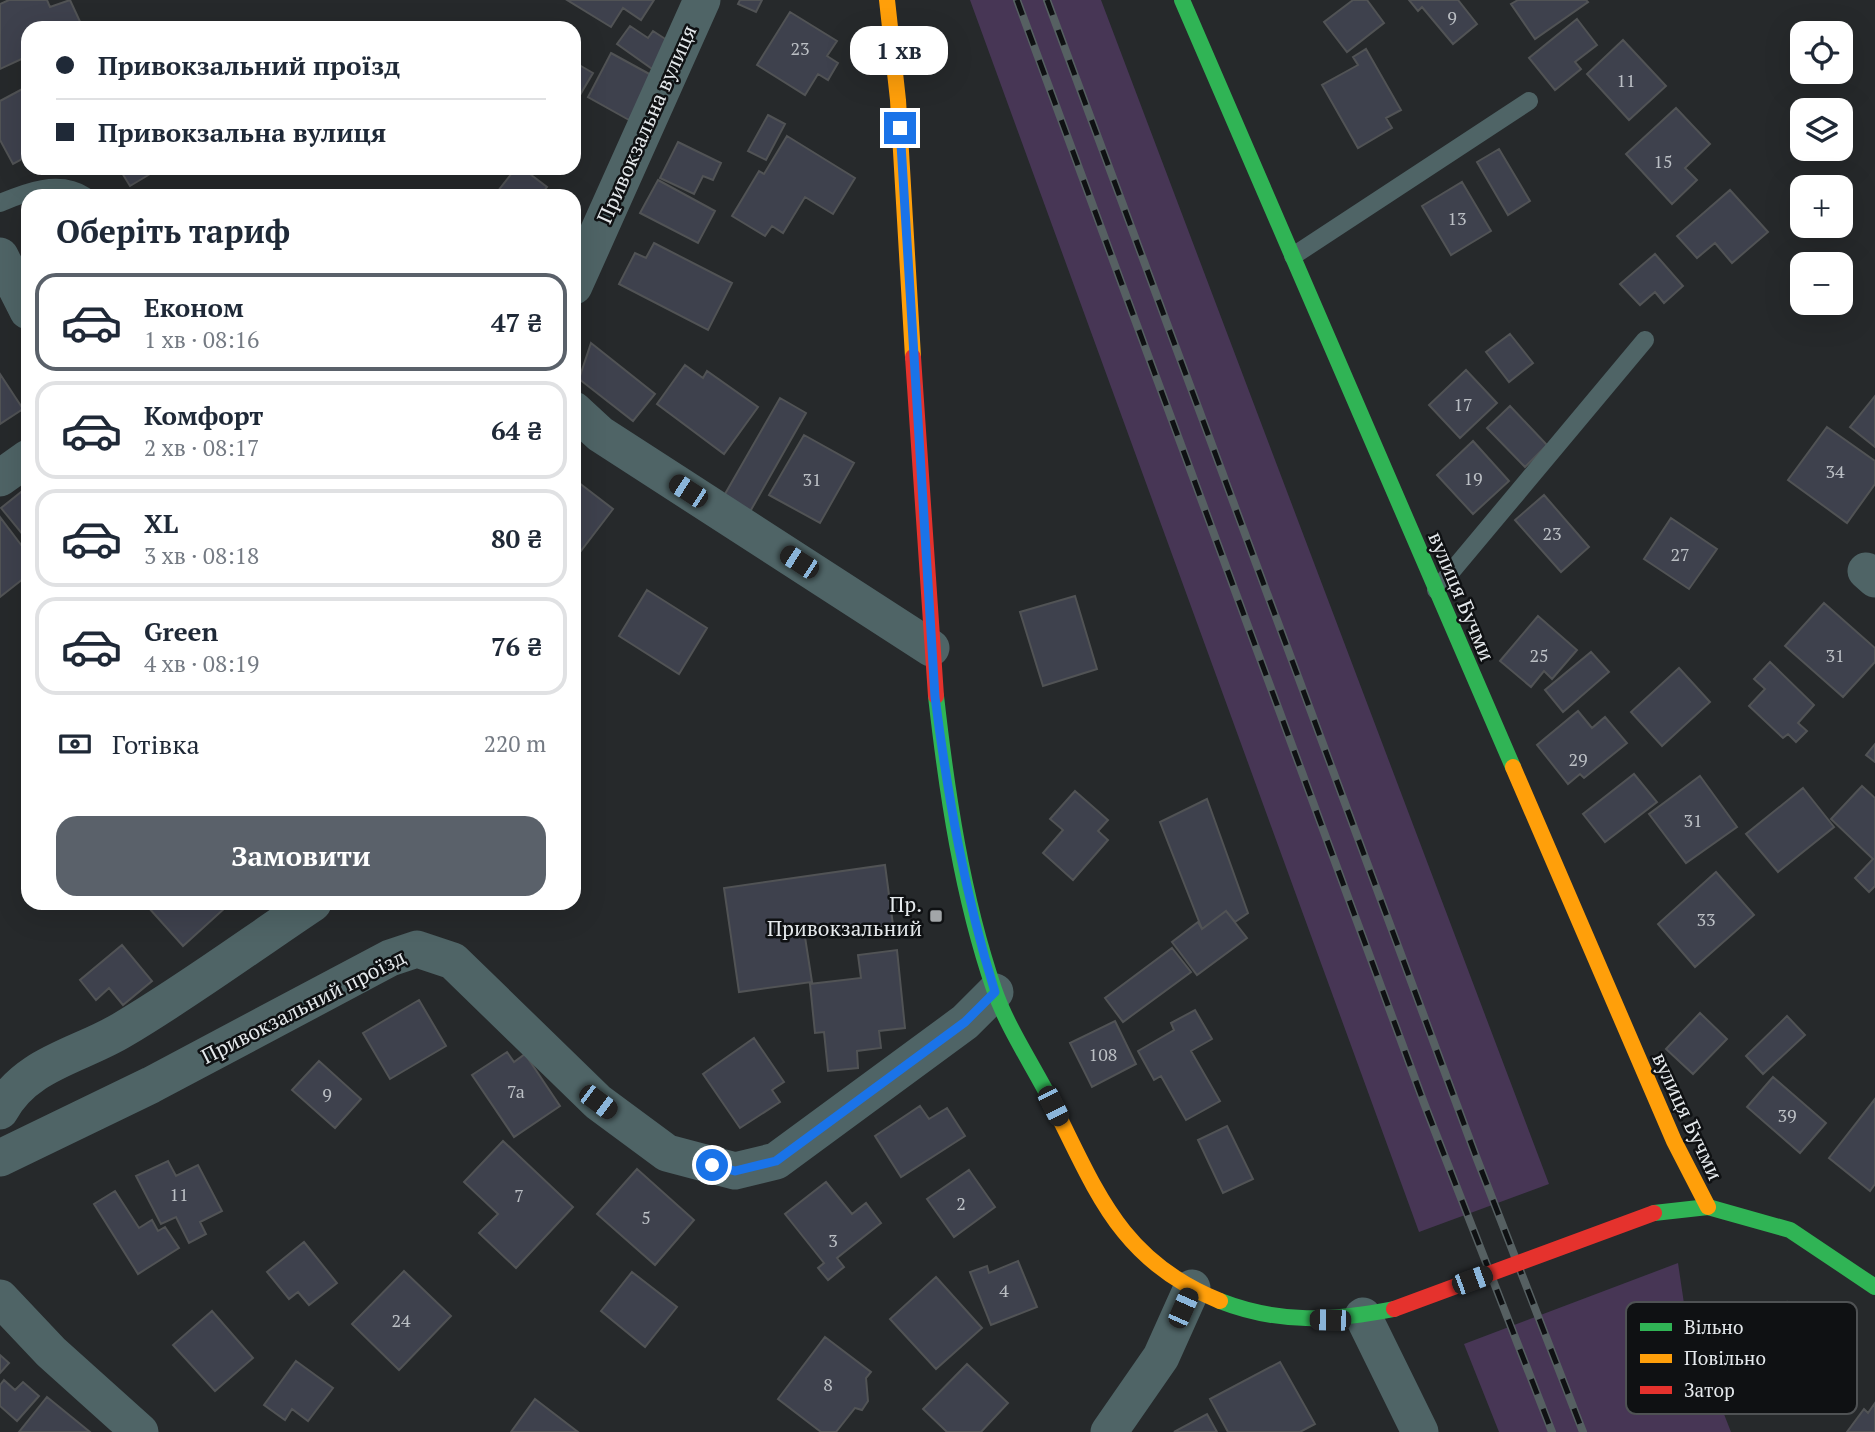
<!DOCTYPE html>
<html lang="uk">
<meta charset="utf-8">
<style>
:root{--surface:#fff;--page:#f6f6f7;--text:#1f2937;--muted:#747a83;--line:#e0e1e3;--accent:#5a616a}
body{margin:0;font-family:"PT Serif",serif;background:var(--page);color:var(--text);height:100vh;display:flex;flex-direction:column;font-size:26px;white-space:nowrap}
*{box-sizing:border-box;margin:0}
p{font-size:23px;color:var(--muted)}
.icon{flex:none;width:38px;height:38px;fill:none;stroke:currentColor;stroke-width:2;stroke-linecap:round;stroke-linejoin:round}
.map{position:relative;flex:1;overflow:hidden}
.panel{position:absolute;left:21px;top:189px;width:560px;height:721px;display:flex;flex-direction:column;background:var(--surface);border-radius:21px;box-shadow:0 7px 28px #0002}
.panel>*{flex:none}
.top-card{position:absolute;left:21px;top:21px;width:560px;height:154px;border-radius:21px;box-shadow:0 7px 28px #0002;display:grid;align-content:center;height:154px;padding:0 35px;background:var(--surface)}
.tools{position:absolute;left:1790px;top:21px;display:grid;gap:14px}
.tools a{display:grid;place-items:center;width:63px;height:63px;border-radius:14px;background:var(--surface);box-shadow:0 7px 28px #0002;font-size:35px}
.end{position:absolute;width:32px;height:32px;margin:-16px;border:9px solid #1a73e8;background:#fff;box-shadow:0 0 0 4px #fff}
.from{border-radius:50%}
.bubble{position:absolute;height:49px;border-radius:21px;background:var(--surface);box-shadow:0 7px 28px #0002;font-size:23px;font-weight:800;line-height:49px;text-align:center}
.car{position:absolute;width:21px;height:42px;margin:-21px -10px;border-radius:9px;box-shadow:0 0 5px 2px #0007;background:linear-gradient(#222 24%,#8ab4d8 0 40%,#222 0 76%,#8ab4d8 0 86%,#222 0)}
.top-card b{display:flex;align-items:center;gap:24px;height:66px;font-size:26px}
.top-card b+b{border-top:2px solid var(--line)}
.top-card i{width:18px;height:18px;background:var(--text)}
ul{padding:0;list-style:none}
li{display:flex;align-items:center;gap:21px;height:98px;margin:0 14px 10px;padding:0 21px;border:4px solid var(--line);border-radius:21px}
li div{flex:1}
li b{display:block;font-size:26px}
li em{font-style:normal;font-weight:800}
li.active{border-color:var(--accent)}
li>.icon{width:63px;height:63px;stroke-width:1.5}
h2{padding:0 35px;font-size:32px;line-height:84px}
.pay{display:flex;align-items:center;gap:18px;height:77px;padding:0 35px;font-size:26px}
.pay p{margin-inline-start:auto}
.primary-button{display:flex;gap:14px;margin-top:auto;padding:14px 35px}
.primary-button a{flex:1;height:80px;border-radius:21px;background:var(--accent);color:#fff;font-size:28px;font-weight:800;line-height:80px;text-align:center}
.map>svg:first-child{display:block}
.green{fill:#473655}
.building{fill:#3e414d;stroke:#515355;stroke-width:2}
.lines{fill:none;stroke-linecap:round;stroke-linejoin:round}
.lane{stroke:#4f6466;stroke-width:18}
.street{stroke:#4f6466;stroke-width:37}
.fast{stroke:#30b455;stroke-width:16}
.slow{stroke:#ff9f0a;stroke-width:16}
.jam{stroke:#e5322d;stroke-width:16}
.rail-casing{stroke:#566062;stroke-width:8}
.rail{stroke:#0f1113;stroke-width:5;stroke-dasharray:16;stroke-linecap:butt}
.jam-bridge{stroke:#e5322d;stroke-width:16}
.route{stroke:#1a73e8;stroke-width:9}
.poi-dot{fill:#a2a6a8;stroke:#0f1113;stroke-width:2.5}
.labels{text-anchor:middle;dominant-baseline:central;stroke-width:5;stroke-linejoin:round;paint-order:stroke}
.number-label{font-size:18px;fill:#bbbfc4}
.street-label{font-size:21px;fill:#e5e9ec;stroke:#0f1113}
.poi-label{font-size:21px;fill:#e5e9ec;stroke:#0f1113;text-anchor:end}
.key{fill:#0f1113;stroke:#4f5254;stroke-width:2}
.key-label{font-size:19px;fill:#e5e9ec}
</style>
<div class="map">
<svg width="1875" height="1432" viewBox="0 0 1875 1432">
<rect width="100%" height="100%" fill="#26292b"/>
<path class="green" d="M970 0H1101L1549 1184 1419 1232Z
M1678 1263 1686 1317 1731 1432H1499L1464 1344Z"/>
<path class="building" d="M9 0H47L50 7 70 0 83 28H28V56L0 69V4Z
M567 0H654L641 20 623 8 611 27Z
M740 0H762L756 12 738 4Z
M1353 0H1367L1384 23 1347 52 1324 22Z
M1409 0H1458L1477 24 1453 44 1422 7 1418 11Z
M1518 0H1586L1588 2 1535 39 1511 4Z
M790 12 837 41 827 56 838 63 828 80 818 74 805 95 757 65Z
M1577 19 1597 45 1575 62 1581 69 1555 90 1529 58Z
M630 26 648 38 653 31 670 42 655 71 617 44Z
M1623 40 1666 86 1629 120 1587 74Z
M1366 49 1401 110 1386 118 1392 128 1358 148 1322 85 1358 65 1353 57Z
M611 53 653 76 629 120 588 97Z
M574 62 593 73 574 105Z
M28 86V156L13 164 0 140V101Z
M1676 108 1710 144 1685 168 1697 180 1672 204 1626 154Z
M768 115 785 124 766 160 748 151Z
M787 136 855 178 833 214 805 197 783 233 772 226 765 236 732 216 759 171 764 174Z
M678 142 721 163 713 180 703 176 694 194 660 178Z
M1499 149 1530 201 1508 215 1477 162Z
M119 168H160L130 186Z
M516 168H522L547 187 540 196H494Z
M658 180 715 211 698 243 640 213Z
M1462 182 1491 231 1451 255 1422 206Z
M1730 190 1768 232 1732 263 1715 243 1697 258 1677 236Z
M654 243 732 283 708 330 619 284 635 253 646 258Z
M1655 254 1683 286 1664 303 1655 292 1640 305 1620 284Z
M1510 334 1533 363 1509 382 1486 352Z
M591 343 655 394 633 421 579 379Z
M685 365 703 378 707 371 758 407 724 454 657 404Z
M1466 370 1497 403 1460 438 1429 405Z
M0 374 23 409 0 424Z
M1875 396V447L1850 427Z
M780 398 806 413 747 517 721 501Z
M1510 406 1547 445 1525 467 1487 428Z
M1827 427 1875 461V484L1847 523 1788 480Z
M804 435 854 463 820 523 769 495Z
M1473 441 1509 481 1473 514 1437 475Z
M574 479 613 509 574 560Z
M26 488 28 491V541L1 508Z
M1544 495 1589 547 1561 572 1515 520Z
M0 517 28 554V575L0 597Z
M1671 518 1717 549 1689 589 1644 559Z
M647 590 707 628 679 674 619 636Z
M1075 596 1097 669 1043 686 1020 612Z
M1824 603 1875 648V662L1843 697 1785 646Z
M1538 616 1577 650 1552 679 1544 671 1531 687 1500 661Z
M1591 652 1609 672 1563 712 1545 690Z
M1770 662 1814 705 1798 723 1807 731 1796 742 1788 734 1783 738 1749 706 1765 689 1754 679Z
M1679 668 1710 702 1662 746 1631 712Z
M1578 711 1592 728 1605 717 1627 743 1584 778 1580 774 1568 784 1537 745Z
M1875 744V762L1866 755Z
M1634 774 1657 802 1605 842 1583 814Z
M1700 776 1737 827 1686 863 1649 814Z
M1862 786 1875 798V886L1869 892 1855 878 1873 859 1831 819Z
M1803 788 1834 827 1778 872 1746 834Z
M1075 791 1108 820 1098 831 1108 840 1073 880 1043 853 1063 830 1050 819Z
M1207 799 1248 913 1235 922 1226 911 1202 929 1160 822Z
M885 865 893 925 805 937 812 982 739 992 724 888Z
M1716 872 1754 915 1695 967 1658 924Z
M152 903H222L226 907 183 946 148 907Z
M1226 911 1247 938 1197 975 1172 942 1198 922 1202 929Z
M122 945 152 981 123 1005 109 988 96 1000 80 980Z
M1172 948 1191 972 1123 1022 1105 998Z
M897 950 905 1028 879 1031 881 1048 857 1051 858 1068 828 1071 824 1032 815 1033 810 984 861 978 858 955Z
M419 1000 446 1046 390 1079 363 1033Z
M1195 1010 1212 1039 1191 1051 1220 1101 1186 1120 1161 1076 1154 1080 1138 1051 1174 1030 1171 1023Z
M1700 1013 1727 1039 1693 1074 1666 1049Z
M1787 1016 1805 1035 1763 1074 1746 1056Z
M1115 1021 1136 1064 1092 1087 1070 1043Z
M754 1038 784 1082 772 1090 780 1102 740 1128 703 1074Z
M507 1052 514 1062 525 1054 560 1106 514 1137 472 1075Z
M319 1061 361 1099 335 1128 292 1090Z
M1773 1077 1826 1123 1800 1153 1747 1107Z
M1875 1099V1184L1870 1191 1829 1158Z
M920 1106 929 1119 947 1108 965 1136 901 1177 875 1136Z
M1227 1126 1253 1179 1223 1193 1198 1140Z
M503 1141 573 1207 516 1268 479 1233 498 1214 464 1182Z
M168 1161 176 1176 198 1165 222 1211 200 1222 206 1234 189 1243 176 1217 161 1224 136 1176Z
M637 1169 694 1220 655 1265 597 1214Z
M969 1170 995 1207 954 1237 927 1199Z
M826 1182 852 1214 866 1203 881 1223 837 1258 844 1267 828 1280 818 1268 824 1263 785 1214Z
M115 1191 139 1228 152 1220 158 1231 165 1227 179 1248 138 1274 94 1204Z
M304 1242 337 1283 309 1305 298 1292 289 1299 267 1272Z
M1018 1261 1037 1307 991 1325 970 1272 987 1266 989 1273Z
M404 1271 451 1316 399 1370 352 1324Z
M632 1272 677 1307 645 1347 601 1311Z
M936 1277 982 1328 936 1369 890 1319Z
M1787 1302 1817 1338 1803 1350 1812 1362 1790 1380 1750 1333Z
M212 1311 253 1358 215 1391 173 1345Z
M825 1337 871 1372 866 1378 868 1401 862 1410 855 1408 836 1432H821L778 1399Z
M0 1355 9 1363 0 1373Z
M296 1361 333 1388 308 1421 292 1409 285 1420 264 1405Z
M1280 1362 1315 1424 1300 1432H1228L1210 1399Z
M967 1364 1008 1403 981 1432H947L923 1409Z
M4 1380 15 1390 23 1382 39 1396 17 1421 0 1406V1385Z
M47 1397 90 1432H19Z
M535 1399 578 1432H511Z
M1875 1403V1432H1847L1864 1409 1868 1413Z
M1207 1414 1217 1432H1174Z"/>
<g class="lines">
<path class="lane" d="M0 203C26 192 59 179 85 196
M1293 256 1529 101
M1436 590 1645 340"/>
<path class="street" d="M0 256 28 311
M574 286 702 0
M574 410 600 434 931 648
M0 478 28 458
M1866 571 1875 579
M0 1111C26 1063 79 1056 122 1030 188 991 250 945 313 903
M0 1158 151 1085 390 958 417 949 453 961 598 1102 667 1153 735 1171 776 1161 965 1022 995 992
M0 1298 51 1352 140 1432
M1363 1316 1420 1432
M1109 1432 1161 1357 1192 1288"/>
<path class="fast" d="M1182 0 1513 767
M936 696C947 794 962 895 994 989 1007 1027 1032 1064 1050 1099
M1654 1213 1708 1207 1790 1230 1875 1287
M1220 1301C1279 1324 1333 1321 1394 1309"/>
<path class="slow" d="M887 0 898 100 913 357
M1513 767 1674 1141 1708 1207
M1050 1099C1096 1189 1118 1260 1220 1301"/>
<path class="jam" d="M913 357 936 696"/>
<g class="rail-casing">
<path id="rail" d="M1017 0 1424 1103 1552 1432
M1047 0 1477 1159 1583 1432"/>
</g>
<use href="#rail" class="rail"/>
<path class="jam-bridge" d="M1394 1309 1654 1213"/>
</g>
<g class="lines">
<path class="route" d="M712 1165 735 1171 776 1161 965 1022 995 992C965 896 948 797 935 697L900 128"/>
</g>
<rect class="poi-dot" x="929" y="909" width="14" height="14" rx="3.5"/>
<g class="labels">
<g class="number-label">
<text x="1452" y="17">9</text>
<text x="800" y="48">23</text>
<text x="1626" y="80">11</text>
<text x="1663" y="161">15</text>
<text x="1457" y="218">13</text>
<text x="1463" y="404">17</text>
<text x="1835" y="471">34</text>
<text x="1473" y="478">19</text>
<text x="812" y="479">31</text>
<text x="1552" y="533">23</text>
<text x="1680" y="554">27</text>
<text x="1539" y="655">25</text>
<text x="1835" y="655">31</text>
<text x="1578" y="759">29</text>
<text x="1693" y="820">31</text>
<text x="1706" y="919">33</text>
<text x="1103" y="1054">108</text>
<text x="516" y="1091">7а</text>
<text x="327" y="1094">9</text>
<text x="1787" y="1115">39</text>
<text x="179" y="1194">11</text>
<text x="519" y="1195">7</text>
<text x="961" y="1203">2</text>
<text x="646" y="1217">5</text>
<text x="833" y="1240">3</text>
<text x="1004" y="1290">4</text>
<text x="401" y="1320">24</text>
<text x="828" y="1384">8</text>
</g>
<g class="street-label">
<text transform="translate(646 124) rotate(-66)">Привокзальна вулиця</text>
<text transform="translate(1462 596) rotate(67)">вулиця Бучми</text>
<text transform="translate(303 1006) rotate(-27)">Привокзальний проїзд</text>
<text transform="translate(1688 1116) rotate(65)">вулиця Бучми</text>
</g>
<g class="poi-label">
<text x="922" y="904">Пр.<tspan x="922" dy="24">Привокзальний</tspan></text>
</g>
</g>
<rect x="1626" y="1302" width="231" height="112" rx="10" class="key"/>
<rect x="1640" y="1323" width="32" height="8" fill="#30b455"/>
<rect x="1640" y="1354" width="32" height="9" fill="#ff9f0a"/>
<rect x="1640" y="1386" width="32" height="8" fill="#e5322d"/>
<g class="key-label">
<text x="1684" y="1334">Вільно</text>
<text x="1684" y="1365">Повільно</text>
<text x="1684" y="1397">Затор</text>
</g>
</svg>
<div class="tools">
<a><svg class="icon" aria-label="locate" viewBox="0 0 24 24"><circle cx="12" cy="12" r="6"/><path d="M12 2v4M12 18v4M2 12h4M18 12h4"/></svg></a>
<a><svg class="icon" aria-label="layers" viewBox="0 0 24 24"><path d="M12 4l9 5-9 5-9-5zM3 14l9 5 9-5"/></svg></a>
<a>+</a>
<a>−</a>
</div>
<i class="end from" style="left:712px;top:1165px"></i>
<i class="end" style="left:900px;top:128px"></i>
<div class="bubble" style="left:850px;top:26px;width:98px">1 хв</div>
<i class="car" style="left:688px;top:491px;rotate:303deg"></i>
<i class="car" style="left:799px;top:562px;rotate:303deg"></i>
<i class="car" style="left:598px;top:1102px;rotate:127deg"></i>
<i class="car" style="left:1053px;top:1106px;rotate:153deg"></i>
<i class="car" style="left:1472px;top:1280px;rotate:70deg"></i>
<i class="car" style="left:1183px;top:1308px;rotate:24deg"></i>
<i class="car" style="left:1330px;top:1320px;rotate:271deg"></i>
<div class="top-card">
<b><i class="from"></i>Привокзальний проїзд</b>
<b><i></i>Привокзальна вулиця</b>
</div>
<section class="panel">
<h2>Оберіть тариф</h2>
<ul>
<li class="active"><svg class="icon" aria-label="car" viewBox="0 0 24 24"><path d="M5 17H2v-5l4-1 3-4h7l3 4 3 1v5h-3M9 17h6M6 11h13"/><circle cx="7" cy="17" r="2"/><circle cx="17" cy="17" r="2"/></svg><div><b>Економ</b><p>1 хв · 08:16</p></div><em>47 ₴</em></li>
<li><svg class="icon" aria-label="car" viewBox="0 0 24 24"><path d="M5 17H2v-5l4-1 3-4h7l3 4 3 1v5h-3M9 17h6M6 11h13"/><circle cx="7" cy="17" r="2"/><circle cx="17" cy="17" r="2"/></svg><div><b>Комфорт</b><p>2 хв · 08:17</p></div><em>64 ₴</em></li>
<li><svg class="icon" aria-label="car" viewBox="0 0 24 24"><path d="M5 17H2v-5l4-1 3-4h7l3 4 3 1v5h-3M9 17h6M6 11h13"/><circle cx="7" cy="17" r="2"/><circle cx="17" cy="17" r="2"/></svg><div><b>XL</b><p>3 хв · 08:18</p></div><em>80 ₴</em></li>
<li><svg class="icon" aria-label="car" viewBox="0 0 24 24"><path d="M5 17H2v-5l4-1 3-4h7l3 4 3 1v5h-3M9 17h6M6 11h13"/><circle cx="7" cy="17" r="2"/><circle cx="17" cy="17" r="2"/></svg><div><b>Green</b><p>4 хв · 08:19</p></div><em>76 ₴</em></li>
</ul>
<div class="pay"><svg class="icon" aria-label="cash" viewBox="0 0 24 24"><path d="M3 7h18v10H3z"/><circle cx="12" cy="12" r="2"/></svg>Готівка<p>220 m</p></div>
<div class="primary-button"><a>Замовити</a></div>
</section>
</div>
